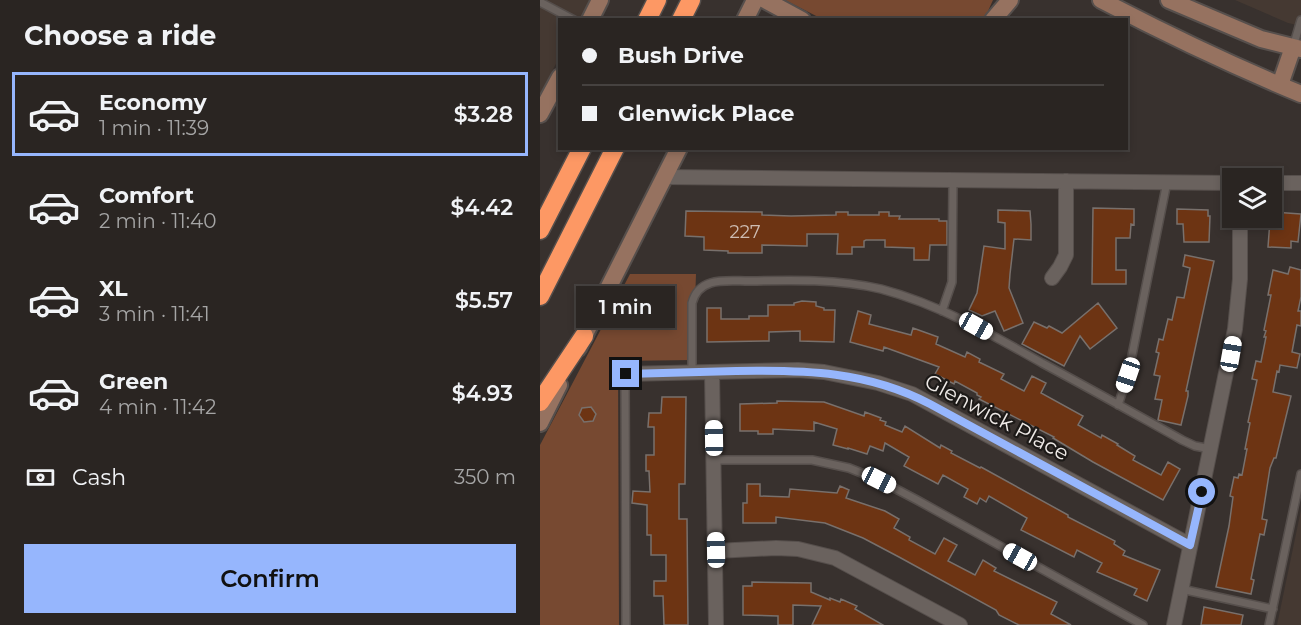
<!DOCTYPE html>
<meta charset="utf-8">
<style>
:root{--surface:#2a2522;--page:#36312f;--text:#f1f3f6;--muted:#a5a5a5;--line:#464240;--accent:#96b6fd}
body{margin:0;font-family:Montserrat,sans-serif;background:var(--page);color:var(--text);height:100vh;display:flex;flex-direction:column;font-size:22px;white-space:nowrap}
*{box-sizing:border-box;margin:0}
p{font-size:20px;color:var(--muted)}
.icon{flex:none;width:33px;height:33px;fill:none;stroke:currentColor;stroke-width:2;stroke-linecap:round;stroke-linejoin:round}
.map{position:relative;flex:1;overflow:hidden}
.sheet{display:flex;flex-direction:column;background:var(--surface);width:540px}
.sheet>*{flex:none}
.hud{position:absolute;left:18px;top:18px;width:570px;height:132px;border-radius:0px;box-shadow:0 3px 9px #0003,0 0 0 2px var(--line);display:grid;align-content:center;height:132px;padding:0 24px;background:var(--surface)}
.fabs{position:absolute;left:682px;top:168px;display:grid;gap:12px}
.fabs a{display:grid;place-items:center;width:60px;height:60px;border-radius:0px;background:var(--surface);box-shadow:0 3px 9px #0003,0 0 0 2px var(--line);font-size:30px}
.end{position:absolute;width:27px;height:27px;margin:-14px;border:8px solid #96b6fd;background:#111;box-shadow:0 0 0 3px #111}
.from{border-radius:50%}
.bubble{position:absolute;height:42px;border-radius:0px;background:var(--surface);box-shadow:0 3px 9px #0003,0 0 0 2px var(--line);font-size:20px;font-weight:600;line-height:42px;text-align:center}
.car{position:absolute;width:18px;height:36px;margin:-18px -9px;border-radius:8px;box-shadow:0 0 4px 2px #0007;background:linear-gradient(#fff 24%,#345 0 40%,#fff 0 76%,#345 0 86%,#fff 0)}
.hud b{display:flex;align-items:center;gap:21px;height:57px;font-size:22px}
.hud b+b{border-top:2px solid var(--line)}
.hud i{width:15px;height:15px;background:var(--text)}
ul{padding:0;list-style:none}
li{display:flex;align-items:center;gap:18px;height:84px;margin:0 12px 9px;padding:0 12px;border:3px solid transparent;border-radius:0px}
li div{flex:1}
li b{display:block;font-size:22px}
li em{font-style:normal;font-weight:600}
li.selected{border-color:var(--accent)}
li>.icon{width:54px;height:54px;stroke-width:1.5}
h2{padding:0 24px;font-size:27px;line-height:72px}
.pay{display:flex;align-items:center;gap:15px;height:66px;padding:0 24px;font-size:22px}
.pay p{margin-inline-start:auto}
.primary-button{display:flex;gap:12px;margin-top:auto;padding:12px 24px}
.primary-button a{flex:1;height:69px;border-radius:0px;background:var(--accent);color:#111;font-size:24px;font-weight:600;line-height:69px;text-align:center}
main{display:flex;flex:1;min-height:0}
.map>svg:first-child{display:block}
.built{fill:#453932}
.green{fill:#774931}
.building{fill:#6d3413;stroke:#78706c;stroke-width:1.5}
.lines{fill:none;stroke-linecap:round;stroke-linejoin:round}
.service-casing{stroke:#564f4c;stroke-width:10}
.minor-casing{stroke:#564f4c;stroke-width:16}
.secondary-casing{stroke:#564f4c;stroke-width:20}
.motorway-casing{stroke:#564f4c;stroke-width:21}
.service{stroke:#6a625e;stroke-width:7}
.minor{stroke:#6a625e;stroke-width:14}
.secondary{stroke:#967260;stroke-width:16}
.motorway{stroke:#fd9864;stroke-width:18}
.route{stroke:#96b6fd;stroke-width:8}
.labels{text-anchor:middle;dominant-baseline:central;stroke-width:4.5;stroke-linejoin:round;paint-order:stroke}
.number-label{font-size:18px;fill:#cebcb2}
.street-label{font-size:21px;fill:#efeae7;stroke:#1d1a18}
</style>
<main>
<section class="sheet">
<h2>Choose a ride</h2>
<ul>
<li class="selected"><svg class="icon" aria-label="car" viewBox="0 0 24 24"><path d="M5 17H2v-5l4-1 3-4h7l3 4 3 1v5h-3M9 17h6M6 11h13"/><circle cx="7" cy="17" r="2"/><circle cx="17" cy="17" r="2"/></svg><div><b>Economy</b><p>1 min · 11:39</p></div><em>$3.28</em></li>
<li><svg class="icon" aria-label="car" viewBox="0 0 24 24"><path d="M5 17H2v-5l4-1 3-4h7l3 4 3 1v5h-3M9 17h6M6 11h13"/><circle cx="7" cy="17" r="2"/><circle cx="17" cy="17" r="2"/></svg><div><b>Comfort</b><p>2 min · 11:40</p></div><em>$4.42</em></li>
<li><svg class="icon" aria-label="car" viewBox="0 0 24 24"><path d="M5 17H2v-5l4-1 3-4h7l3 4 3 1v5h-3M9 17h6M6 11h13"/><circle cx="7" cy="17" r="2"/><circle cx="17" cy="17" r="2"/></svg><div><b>XL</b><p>3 min · 11:41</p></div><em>$5.57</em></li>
<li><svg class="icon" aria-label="car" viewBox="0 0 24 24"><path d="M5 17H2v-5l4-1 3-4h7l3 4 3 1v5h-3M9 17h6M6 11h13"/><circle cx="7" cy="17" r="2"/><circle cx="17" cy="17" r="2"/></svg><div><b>Green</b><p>4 min · 11:42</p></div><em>$4.93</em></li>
</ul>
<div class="pay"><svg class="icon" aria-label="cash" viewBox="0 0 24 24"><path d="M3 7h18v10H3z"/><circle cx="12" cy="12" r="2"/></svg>Cash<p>350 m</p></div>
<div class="primary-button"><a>Confirm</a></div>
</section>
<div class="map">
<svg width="761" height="625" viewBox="0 0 761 625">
<rect width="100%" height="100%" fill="#38312e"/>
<path class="built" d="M0 0H52L41 19 20 20 19 58 0 94Z
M695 0H761V26L748 23Z
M761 510V625H737Z"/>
<path class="green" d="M245 0H453L444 20 282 19Z
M90 274H156L153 360 78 361 79 625H0V445Z"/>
<path class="building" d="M553 208 594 209V225L591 224 590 238H576V270H586V284H552Z
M637 209 668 210V216H670L669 242H644L643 224H637Z
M458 210 490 211 491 224V240L474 239 470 274 469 288 483 323 464 331 455 311 442 316 429 310 437 293 444 246 465 249V223L458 222Z
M146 211 222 212V215L251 216 296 215V212H308V215H339V212H349V216H360L359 219H399V221H407V245H390L389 260H374V248L345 247V240H326L324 241V247H312V254H297L298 234H267V246L222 245V253H188V251L164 250V237L145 236Z
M733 212 761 214 758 242 751 241V248L728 247 730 220H733Z
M645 255 674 261 646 391H648V396L641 425 618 420 622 400 615 399 620 376 614 375 619 353 616 352 619 339 623 340 628 319 632 320 637 297 644 298 650 268 643 266Z
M750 267 761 270V297L758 311H761V326L757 325 752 352 760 354 757 368 740 365 739 372 737 371 733 392 751 396 736 458H734L730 468 722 519 727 520 724 535 720 534 711 579 714 580 711 594 676 587 689 526 693 497 690 496 694 477 698 478 699 474 702 475 707 449H705L710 423 708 422 717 380 712 379 716 361 721 362 726 337H724L726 331 724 330 731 295H728L733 270 748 274Z
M262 301 276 302V306L284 308V310H295L294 342 260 341V331L229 332V341L167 342V308H181V319H209V316H228V305H254V303Z
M558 303 577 328 550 349 540 336 524 366 482 344 494 322 507 328 509 326 522 333Z
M318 311 331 315 329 324 371 335 373 328 398 337 396 344 425 357 427 352 440 359 439 362 464 374 461 379 484 391 492 376 506 383 501 393 543 416 538 425 561 438 562 435 578 444 577 445 595 456 593 460 621 475 628 462 640 469 623 500 553 462 513 438 514 437 439 399 441 397 437 395V393L415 381 414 384 395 374 399 367 344 347 343 351 310 342Z
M122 397H146L145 484H139V519H147L148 625H124L123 596H114V581H126V555H111V535H107V505L92 503 93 491 110 492 109 471H106V455H114V427H108L109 413H121Z
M237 401 284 402 324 416 325 412 341 418 340 420 346 422 345 425 362 432 365 426 400 448 401 445 412 451 411 453 440 468 441 467 528 515V517L575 541 574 544 585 551 583 555 620 570 607 601 594 595 597 589 557 572 562 563 537 550 534 557 481 530 487 518 449 496 446 502 440 498 437 504 424 497 428 489 403 475 398 484 364 466 369 457 345 443 343 451 330 446 327 454 308 448V449L293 445 297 429 274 422V431L233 429V434H218V431H200V404L237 403Z
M51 407 56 414 53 421 44 422 39 415 42 408Z
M207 484H220V496L249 497 250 489 297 493 300 486 309 490 306 498 345 511 359 519 354 528 370 537 369 540 395 554 404 538 417 545 408 561 435 575 443 560 456 568 454 571 517 602 511 614 531 625H479L459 615 456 610 359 557 323 538 285 523 236 517V523H203V503H207Z
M212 582 271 583V592L290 600V598L300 602 301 599 317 606 315 609 343 625H272L281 606 253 605V625H238V616L203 615V586H212Z
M664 607 703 615 701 625H661Z"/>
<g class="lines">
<g class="service-casing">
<path id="service" d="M0 2 34 20
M753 47 761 20
M402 311 412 282 413 180
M152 372V303C159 276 187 281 209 281 252 280 298 279 341 289 398 304 451 334 502 363 549 388 595 414 642 440L655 446 671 449
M85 374 86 625
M578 405 588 375 627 182
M174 460H272L309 468 339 480 377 500 603 625
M641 589 733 609
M729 625 761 474"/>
</g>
<g class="minor-casing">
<path id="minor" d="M125 177 693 183
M732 183H761
M512 278 520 267 526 255V181
M172 372 176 625
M85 374 258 370 284 372 338 383 372 394 650 545
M176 551 236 548 258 549 295 558 420 625
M634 625 695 329 700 279V218"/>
</g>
<g class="secondary-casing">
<path id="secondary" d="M225 0 262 20
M561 0C626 34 693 66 761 94
M629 0 721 39 761 49
M50 20 60 0
M205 20 215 0
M453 20 470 0
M740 85 753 47
M0 114 20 77
M38 348 139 148
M0 423 19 385"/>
</g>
<g class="motorway-casing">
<path id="motorway" d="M107 20 117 0
M141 20 151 0
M0 230 42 148
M0 296 75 148
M0 402 44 336"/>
</g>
<use href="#service" class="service"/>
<use href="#minor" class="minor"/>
<use href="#secondary" class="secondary"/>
<use href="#motorway" class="motorway"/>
</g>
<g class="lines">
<path class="route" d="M86 374C123 373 159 372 196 371 266 370 327 371 390 404L650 545 662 492"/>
</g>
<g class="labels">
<g class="number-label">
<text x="205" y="232">227</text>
</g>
<g class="street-label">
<text transform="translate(457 417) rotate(28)">Glenwick Place</text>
</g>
</g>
</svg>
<div class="fabs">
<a><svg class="icon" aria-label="layers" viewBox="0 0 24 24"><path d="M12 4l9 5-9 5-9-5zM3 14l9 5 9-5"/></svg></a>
</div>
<i class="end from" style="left:662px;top:492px"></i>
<i class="end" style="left:86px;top:374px"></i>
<div class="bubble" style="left:36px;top:286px;width:99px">1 min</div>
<i class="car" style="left:436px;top:326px;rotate:119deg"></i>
<i class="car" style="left:691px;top:354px;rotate:10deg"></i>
<i class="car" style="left:588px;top:375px;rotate:199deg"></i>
<i class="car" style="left:174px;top:438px;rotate:359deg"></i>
<i class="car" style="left:339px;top:480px;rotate:117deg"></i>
<i class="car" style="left:176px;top:550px;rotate:359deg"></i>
<i class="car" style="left:480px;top:557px;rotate:299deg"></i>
<div class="hud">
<b><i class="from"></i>Bush Drive</b>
<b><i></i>Glenwick Place</b>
</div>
</div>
</main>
